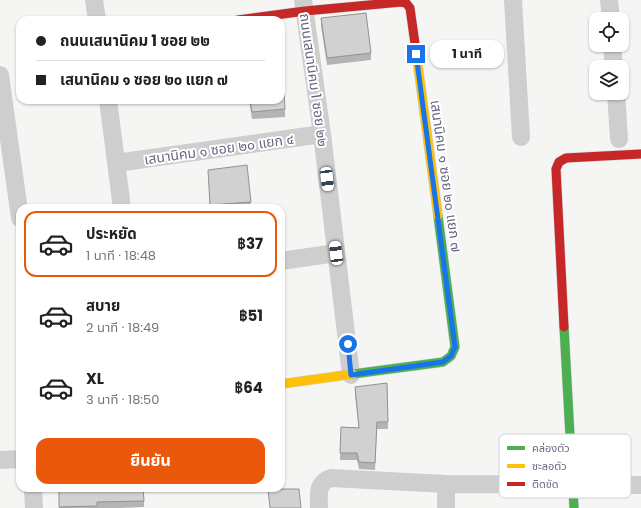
<!DOCTYPE html>
<html lang="th">
<meta charset="utf-8">
<style>
:root{--surface:#fff;--page:#f2f2f2;--text:#222;--muted:#767676;--line:#e0e0e0;--accent:#ea580c}
body{margin:0;font-family:Poppins,"Noto Sans Thai",sans-serif;background:var(--page);color:var(--text);height:100vh;display:flex;flex-direction:column;font-size:15px;white-space:nowrap}
*{box-sizing:border-box;margin:0}
p{font-size:13px;color:var(--muted)}
.icon{flex:none;width:22px;height:22px;fill:none;stroke:currentColor;stroke-width:2;stroke-linecap:round;stroke-linejoin:round}
.map{position:relative;flex:1;overflow:hidden}
.drawer{position:absolute;left:16px;top:204px;width:269px;height:288px;display:flex;flex-direction:column;background:var(--surface);border-radius:12px;box-shadow:0 1px 3px #0004}
.drawer>*{flex:none}
.guide{position:absolute;left:16px;top:16px;width:269px;height:88px;border-radius:12px;box-shadow:0 1px 3px #0004;display:grid;align-content:center;height:88px;padding:0 20px;background:var(--surface)}
.tools{position:absolute;left:589px;top:12px;display:grid;gap:8px}
.tools a{display:grid;place-items:center;width:40px;height:40px;border-radius:8px;background:var(--surface);box-shadow:0 1px 3px #0004;font-size:20px}
.end{position:absolute;width:18px;height:18px;margin:-9px;border:5px solid #1a73e8;background:#fff;box-shadow:0 0 0 2px #fff}
.from{border-radius:50%}
.bubble{position:absolute;height:28px;border-radius:12px;background:var(--surface);box-shadow:0 1px 3px #0004;font-size:13px;font-weight:700;line-height:28px;text-align:center}
.car{position:absolute;width:12px;height:24px;margin:-12px -6px;border-radius:5px;box-shadow:0 0 3px 1px #0007;background:linear-gradient(#fff 24%,#345 0 40%,#fff 0 76%,#345 0 86%,#fff 0)}
.guide b{display:flex;align-items:center;gap:14px;height:38px;font-size:15px}
.guide b+b{border-top:1px solid var(--line)}
.guide i{width:10px;height:10px;background:var(--text)}
ul{padding:7px 0 0;list-style:none}
li{display:flex;align-items:center;gap:12px;height:66px;margin:0 8px 6px;padding:0 12px;border:2px solid transparent;border-radius:12px}
li div{flex:1}
li b{display:block;font-size:15px}
li em{font-style:normal;font-weight:700}
li.current{border-color:var(--accent)}
li>.icon{width:36px;height:36px;stroke-width:1.5}
.primary-button{display:flex;gap:8px;margin-top:auto;padding:8px 20px}
.primary-button a{flex:1;height:46px;border-radius:12px;background:var(--accent);color:#fff;font-size:16px;font-weight:700;line-height:46px;text-align:center}
.map>svg:first-child{display:block}
.lines{fill:none;stroke-linecap:round;stroke-linejoin:round}
.fast-casing{stroke:#d1d1d2;stroke-width:10}
.slow-casing{stroke:#d1d1d2;stroke-width:10}
.jam-casing{stroke:#d1d1d2;stroke-width:10}
.street{stroke:#cececf;stroke-width:18}
.fast{stroke:#4caf50;stroke-width:9}
.slow{stroke:#ffc107;stroke-width:9}
.jam{stroke:#c62828;stroke-width:9}
.wall{fill:#b4b4b5}
.building{fill:#d1d1d2;stroke:#929293}
.route{stroke:#1a73e8;stroke-width:5}
.labels{text-anchor:middle;dominant-baseline:central;stroke-width:4;stroke-linejoin:round;paint-order:stroke}
.street-label{font-size:14px;fill:#676982;stroke:#fff}
.key{fill:#fff;stroke:#d1d2da;stroke-width:1}
.key-label{font-size:11px;fill:#676982}
</style>
<div class="map">
<svg width="641" height="508" viewBox="0 0 641 508">
<rect width="100%" height="100%" fill="#f5f5f4"/>
<g class="lines">
<g class="fast-casing">
<path id="fast" d="M564 327 574 508
M353 374 443 362 451 356 455 347 438 216"/>
</g>
<g class="slow-casing">
<path id="slow" d="M416 51 438 216
M281 384 353 374"/>
</g>
<g class="jam-casing">
<path id="jam" d="M238 20 305 11 401 2 406 3 410 8 416 51
M564 327 556 169 559 162 566 158 641 154"/>
</g>
<path class="street" d="M94 0 97 20
M303 0 322 134 351 375
M513 0 521 137
M609 0 611 19
M612 45 614 67
M0 75 20 218
M616 93 619 139
M108 100 122 208
M116 163 322 134
M281 261 336 253
M0 460 20 459
M33 488 34 508
M319 508C319 495 316 483 331 478L446 484 641 485
M446 508V484"/>
<use href="#fast" class="fast"/>
<use href="#slow" class="slow"/>
<use href="#jam" class="jam"/>
</g>
<path class="wall" d="M321 18 371 53V60L327 65 321 26Z
M249 100H281L285 109V117L252 119Z
M208 170 251 202V208H210Z
M387 383 388 429H377L375 470 359 469 357 460H340L341 427 359 428 355 394V387Z
M59 488 144 501V507L119 508H59Z"/>
<path class="building" d="M366 13 371 53 327 58 321 18Z
M281 75H283L285 109 252 112 250 100H281Z
M247 165 251 202 210 205 208 170Z
M387 383 388 422H377L375 463 359 462 357 453H340L341 427 359 428 355 387Z
M59 488H143L144 501 97 502V506L59 507Z
M268 489H299L301 508H270Z"/>
<g class="lines">
<path class="route" d="M348 344 351 375 443 362 451 356 455 347 416 54"/>
</g>
<g class="labels">
<g class="street-label">
<text transform="translate(314 80) rotate(82)">ถนนเสนานิคม 1 ซอย ๒๒</text>
<text transform="translate(219 149) rotate(-8)">เสนานิคม ๑ ซอย ๒๐ แยก ๔</text>
<text transform="translate(446 176) rotate(82)">เสนานิคม ๑ ซอย ๒๐ แยก ๗</text>
</g>
</g>
<rect x="499" y="434" width="132" height="64" rx="6" class="key"/>
<rect x="507" y="446" width="18" height="4" fill="#4caf50"/>
<rect x="507" y="464" width="18" height="4" fill="#ffc107"/>
<rect x="507" y="482" width="18" height="4" fill="#c62828"/>
<g class="key-label">
<text x="532" y="452">คล่องตัว</text>
<text x="532" y="470">ชะลอตัว</text>
<text x="532" y="488">ติดขัด</text>
</g>
</svg>
<div class="tools">
<a><svg class="icon" aria-label="locate" viewBox="0 0 24 24"><circle cx="12" cy="12" r="6"/><path d="M12 2v4M12 18v4M2 12h4M18 12h4"/></svg></a>
<a><svg class="icon" aria-label="layers" viewBox="0 0 24 24"><path d="M12 4l9 5-9 5-9-5zM3 14l9 5 9-5"/></svg></a>
</div>
<i class="end from" style="left:348px;top:344px"></i>
<i class="end" style="left:416px;top:54px"></i>
<div class="bubble" style="left:430px;top:40px;width:74px">1 นาที</div>
<i class="car" style="left:327px;top:179px;rotate:173deg"></i>
<i class="car" style="left:336px;top:253px;rotate:353deg"></i>
<div class="guide">
<b><i class="from"></i>ถนนเสนานิคม 1 ซอย ๒๒</b>
<b><i></i>เสนานิคม ๑ ซอย ๒๐ แยก ๗</b>
</div>
<section class="drawer">
<ul>
<li class="current"><svg class="icon" aria-label="car" viewBox="0 0 24 24"><path d="M5 17H2v-5l4-1 3-4h7l3 4 3 1v5h-3M9 17h6M6 11h13"/><circle cx="7" cy="17" r="2"/><circle cx="17" cy="17" r="2"/></svg><div><b>ประหยัด</b><p>1 นาที · 18:48</p></div><em>฿37</em></li>
<li><svg class="icon" aria-label="car" viewBox="0 0 24 24"><path d="M5 17H2v-5l4-1 3-4h7l3 4 3 1v5h-3M9 17h6M6 11h13"/><circle cx="7" cy="17" r="2"/><circle cx="17" cy="17" r="2"/></svg><div><b>สบาย</b><p>2 นาที · 18:49</p></div><em>฿51</em></li>
<li><svg class="icon" aria-label="car" viewBox="0 0 24 24"><path d="M5 17H2v-5l4-1 3-4h7l3 4 3 1v5h-3M9 17h6M6 11h13"/><circle cx="7" cy="17" r="2"/><circle cx="17" cy="17" r="2"/></svg><div><b>XL</b><p>3 นาที · 18:50</p></div><em>฿64</em></li>
</ul>
<div class="primary-button"><a>ยืนยัน</a></div>
</section>
</div>
